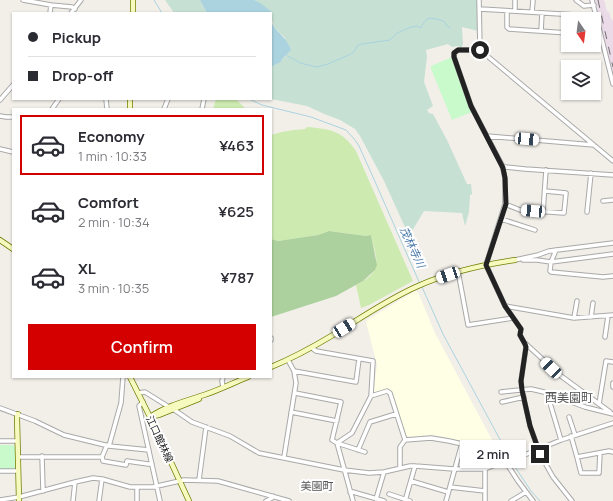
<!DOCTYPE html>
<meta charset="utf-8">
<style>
:root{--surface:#fff;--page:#f7f7f7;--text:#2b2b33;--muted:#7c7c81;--line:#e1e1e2;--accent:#d40000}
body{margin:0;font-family:Manrope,"Noto Sans JP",sans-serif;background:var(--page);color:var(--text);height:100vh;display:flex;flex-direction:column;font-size:15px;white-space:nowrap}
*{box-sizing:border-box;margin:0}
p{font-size:13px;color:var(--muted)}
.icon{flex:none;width:22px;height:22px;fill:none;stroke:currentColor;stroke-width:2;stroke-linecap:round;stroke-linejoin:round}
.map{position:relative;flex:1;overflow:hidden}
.drawer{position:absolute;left:12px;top:108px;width:260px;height:270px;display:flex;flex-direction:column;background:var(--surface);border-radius:0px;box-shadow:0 1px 3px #0004}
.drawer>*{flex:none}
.top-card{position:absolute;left:12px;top:12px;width:260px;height:88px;border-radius:0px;box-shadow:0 1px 3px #0004;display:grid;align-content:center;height:88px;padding:0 16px;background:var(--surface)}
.needle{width:26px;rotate:166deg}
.tools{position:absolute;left:561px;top:12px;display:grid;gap:8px}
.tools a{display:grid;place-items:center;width:40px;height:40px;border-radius:0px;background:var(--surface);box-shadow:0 1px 3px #0004;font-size:20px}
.end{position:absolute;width:18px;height:18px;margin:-9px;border:5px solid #222;background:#fff;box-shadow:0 0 0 2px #fff}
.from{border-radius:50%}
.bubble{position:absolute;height:28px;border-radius:0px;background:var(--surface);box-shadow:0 1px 3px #0004;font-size:13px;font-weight:600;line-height:28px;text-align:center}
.car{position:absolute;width:12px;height:24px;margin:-12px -6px;border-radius:5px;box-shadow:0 0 3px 1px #0007;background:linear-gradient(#fff 24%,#345 0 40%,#fff 0 76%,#345 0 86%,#fff 0)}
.top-card b{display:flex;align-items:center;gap:14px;height:38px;font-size:15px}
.top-card b+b{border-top:1px solid var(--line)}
.top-card i{width:10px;height:10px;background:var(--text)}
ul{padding:7px 0 0;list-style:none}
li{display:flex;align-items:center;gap:12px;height:60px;margin:0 8px 6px;padding:0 8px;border:2px solid transparent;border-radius:0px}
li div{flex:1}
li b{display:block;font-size:15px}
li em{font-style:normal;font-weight:600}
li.selected{border-color:var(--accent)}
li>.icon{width:36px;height:36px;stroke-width:1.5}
.primary-button{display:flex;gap:8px;margin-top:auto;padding:8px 16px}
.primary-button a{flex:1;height:46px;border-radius:0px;background:var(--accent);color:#fff;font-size:16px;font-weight:600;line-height:46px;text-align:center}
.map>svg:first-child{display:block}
.industrial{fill:#ebdbe8}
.education{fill:#ffffe5}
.grass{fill:#cdebb0}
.forest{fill:#add19e}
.wetland{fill:#c6e0d4}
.park{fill:#c8facc}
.water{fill:#aad3df}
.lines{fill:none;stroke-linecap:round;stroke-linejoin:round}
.stream{stroke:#aad3df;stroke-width:1}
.street-casing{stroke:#a9a9a9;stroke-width:5.5}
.secondary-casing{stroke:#707d05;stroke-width:6}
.street{stroke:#fff;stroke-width:3.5}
.secondary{stroke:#f7fabf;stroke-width:4.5}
.rail{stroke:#707070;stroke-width:1;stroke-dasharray:8 8;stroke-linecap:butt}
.route{stroke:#222;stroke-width:5}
.labels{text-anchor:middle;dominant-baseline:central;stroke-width:4;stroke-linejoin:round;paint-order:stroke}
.street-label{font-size:10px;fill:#222;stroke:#fff}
.water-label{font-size:11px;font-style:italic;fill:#4a7aab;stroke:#fff}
.neighbourhood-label{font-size:11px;fill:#555;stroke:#fff}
.quarter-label{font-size:12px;fill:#555;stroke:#fff}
</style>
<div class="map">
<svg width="613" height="501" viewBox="0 0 613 501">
<rect width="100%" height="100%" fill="#f2efe9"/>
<path class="industrial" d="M595 0H604L607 11 609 12 611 19 613 21V78Z"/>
<path class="education" d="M415 291 418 292 435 333 498 451 494 452 475 444 444 437 432 435 409 437 406 435 392 392 388 389 373 394 377 365 366 322 367 320Z"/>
<path class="grass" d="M216 99H236L246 109H213Z
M307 127C330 129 342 130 356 151L413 281 369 305 361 308 356 285C384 271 377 261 371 235L366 236 329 231 318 235 278 241 271 239V135C283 131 293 130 305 129Z"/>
<path class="forest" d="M329 231 366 236 371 235 377 265 375 270 363 281 336 296 271 317V239L278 241 318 235Z"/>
<path class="wetland" d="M165 0H200L207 13H174Z
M254 0H477L478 31 462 27 463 44 461 49 458 46 452 47 448 44 426 50 427 57 424 82 433 106 427 110 429 113 433 114 447 140 467 184H471L472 194 470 195 469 212 465 226 462 213 424 211 409 236 384 181 360 136 355 129 340 120 322 113 307 106 271 99V67L281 62 282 59 287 55 285 38 274 27 271 17 272 12Z"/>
<path class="park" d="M452 57 472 112 452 120 431 69V66Z
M0 445H13L15 447 16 467 14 469H0Z"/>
<path class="water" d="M200 0H254L260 3 272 12C268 25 277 29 284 38 287 41 289 46 291 50L282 59 281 62 271 67V13H207Z"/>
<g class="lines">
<path class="stream" d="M154 0 162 13
M286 55 291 58 294 59 300 63 317 67 328 64 353 53 356 48 358 45 362 44 390 40 397 33 411 27 417 26 421 28C422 25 425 21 427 19 432 17 441 20 445 22L446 25 450 28
M249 99 262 105 311 117 346 130 355 140 359 146 373 177 420 284
M422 287 443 334 510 458
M511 461 531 491 540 501"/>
<g class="street-casing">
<path id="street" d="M23 0 51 5 72 7 75 9
M479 0 480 50
M576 0 584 6 594 5
M592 0 613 84
M480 9 577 15H596
M507 11V27L509 29 568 33
M515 11V0
M532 12 533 0
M50 13 51 5
M71 13 81 0
M541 31 542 13
M106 99 107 109
M0 100 13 85
M52 109 59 99
M164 109 168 99
M202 109 204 99
M0 116 6 117H13
M487 136 594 145
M0 149 13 152
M503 168 505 167 525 169 613 175
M603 201 613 200
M505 204 520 210 564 213 566 193 545 191
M543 212 546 170
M587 212 591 173
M501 219 535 230
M556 250 551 262 550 271 551 272 603 277 613 276
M515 260 538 255 549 251 613 243
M523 260H537L551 262 613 254
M458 271 468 325 513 318
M505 306 574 318 613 315
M591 317 593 303
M574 318 577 301
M605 337 608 316
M271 338V340
M525 343 561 376 610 412
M312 348 316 351 373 361 371 396
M294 371 356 382 359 359
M223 377 222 381 223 387
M613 383V387
M501 392 520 390 531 389 544 392 585 407 613 414
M138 393 145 392 169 407
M295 393 341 402 332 440 337 443 365 452
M547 393 561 440
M143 402 139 406 160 501
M502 402 524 397
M599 404 606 361 613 362
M0 408 35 421 64 435 109 446 149 450
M173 409 192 422 230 436 259 453 344 470 369 473 384 472 410 466H415L454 469H485L505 461 527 454 561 440 613 423
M291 412 337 421
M569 417 575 435
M571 436 577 457 581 473H599L600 453
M405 440 431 438 449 441 476 447 497 455 505 461 518 481 533 501
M0 441H17
M337 443 352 433 371 396 387 391 390 393 405 440
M337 443 353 501
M107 445 102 457 103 461 126 465 127 461 148 464H152
M109 446 121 403 123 377
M358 450 370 422 396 414
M42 456 43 491
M18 457H102
M284 457 296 383 294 371 288 360
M577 457 609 451 613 452
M400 468V447L405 440
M485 469V501
M0 471H18
M199 480 206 427
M411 481 448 492
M137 487V501
M450 487 485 491
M350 492H353L384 501
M389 494 410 501
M376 499 384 472
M0 500 19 497 75 482 93 478 102 479 130 487H153L184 480 218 481 289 501
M73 501 75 482
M99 501 102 479
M266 501 272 498 273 496
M405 501 415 466
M446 501 462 443
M511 501 526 492
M572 501 553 477 540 454 530 426 522 390 521 381 526 347 525 344 520 335 521 329 505 306 486 265 505 204V178L502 165 471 106 454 57V53L458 50H480L613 161"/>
</g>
<g class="secondary-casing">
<path id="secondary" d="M133 13V0
M130 109V99
M0 240 13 249
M271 367C293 358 313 347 333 335 361 318 388 299 418 286 449 272 481 265 515 260
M130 377 150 417 189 501
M18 414 17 417 19 501
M153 416 159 415 199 399
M150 417C166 406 186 401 204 395 219 390 233 383 248 377"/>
</g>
<use href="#street" class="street"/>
<use href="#secondary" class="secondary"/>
<path class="rail" d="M598 0 613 67"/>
</g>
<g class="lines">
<path class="route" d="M480 50H458L454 53V57L471 106 503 168 505 178 506 204 486 265 505 306 521 329 520 335 525 344 526 347 521 381 522 390 530 426 540 454"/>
</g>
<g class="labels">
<g class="street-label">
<text transform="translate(160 439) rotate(65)">江口館林線</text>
</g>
<g class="water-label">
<text transform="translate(413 247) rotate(65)">茂林寺川</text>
</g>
<g class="neighbourhood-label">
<text x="317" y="485">美園町</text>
</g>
<g class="quarter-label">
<text x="569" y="397">西美園町</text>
</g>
</g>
</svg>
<div class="tools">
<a><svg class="needle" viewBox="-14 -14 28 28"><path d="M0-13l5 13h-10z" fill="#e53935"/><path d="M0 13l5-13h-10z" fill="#7c7c81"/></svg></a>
<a><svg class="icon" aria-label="layers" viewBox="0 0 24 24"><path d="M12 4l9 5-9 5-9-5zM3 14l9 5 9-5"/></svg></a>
</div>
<i class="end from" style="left:480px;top:50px"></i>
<i class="end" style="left:540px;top:454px"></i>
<div class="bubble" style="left:460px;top:440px;width:66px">2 min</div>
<i class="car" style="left:527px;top:139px;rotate:95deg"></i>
<i class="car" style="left:533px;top:211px;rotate:275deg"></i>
<i class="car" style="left:448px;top:275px;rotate:251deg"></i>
<i class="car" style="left:344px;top:328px;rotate:58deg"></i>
<i class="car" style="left:551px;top:368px;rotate:314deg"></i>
<div class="top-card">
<b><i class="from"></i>Pickup</b>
<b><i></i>Drop-off</b>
</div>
<section class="drawer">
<ul>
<li class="selected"><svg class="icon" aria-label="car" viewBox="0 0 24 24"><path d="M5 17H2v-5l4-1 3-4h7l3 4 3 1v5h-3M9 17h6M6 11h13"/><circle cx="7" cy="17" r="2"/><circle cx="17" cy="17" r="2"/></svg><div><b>Economy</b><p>1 min · 10:33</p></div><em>¥463</em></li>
<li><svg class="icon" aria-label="car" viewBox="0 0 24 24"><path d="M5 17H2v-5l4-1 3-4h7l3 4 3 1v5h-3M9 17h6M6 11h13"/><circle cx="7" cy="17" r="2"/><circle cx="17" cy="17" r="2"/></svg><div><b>Comfort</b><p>2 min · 10:34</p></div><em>¥625</em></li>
<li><svg class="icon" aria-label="car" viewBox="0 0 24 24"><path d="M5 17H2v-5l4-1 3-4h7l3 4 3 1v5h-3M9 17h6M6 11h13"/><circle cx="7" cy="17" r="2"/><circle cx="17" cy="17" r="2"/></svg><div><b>XL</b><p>3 min · 10:35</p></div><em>¥787</em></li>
</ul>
<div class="primary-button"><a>Confirm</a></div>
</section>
</div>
